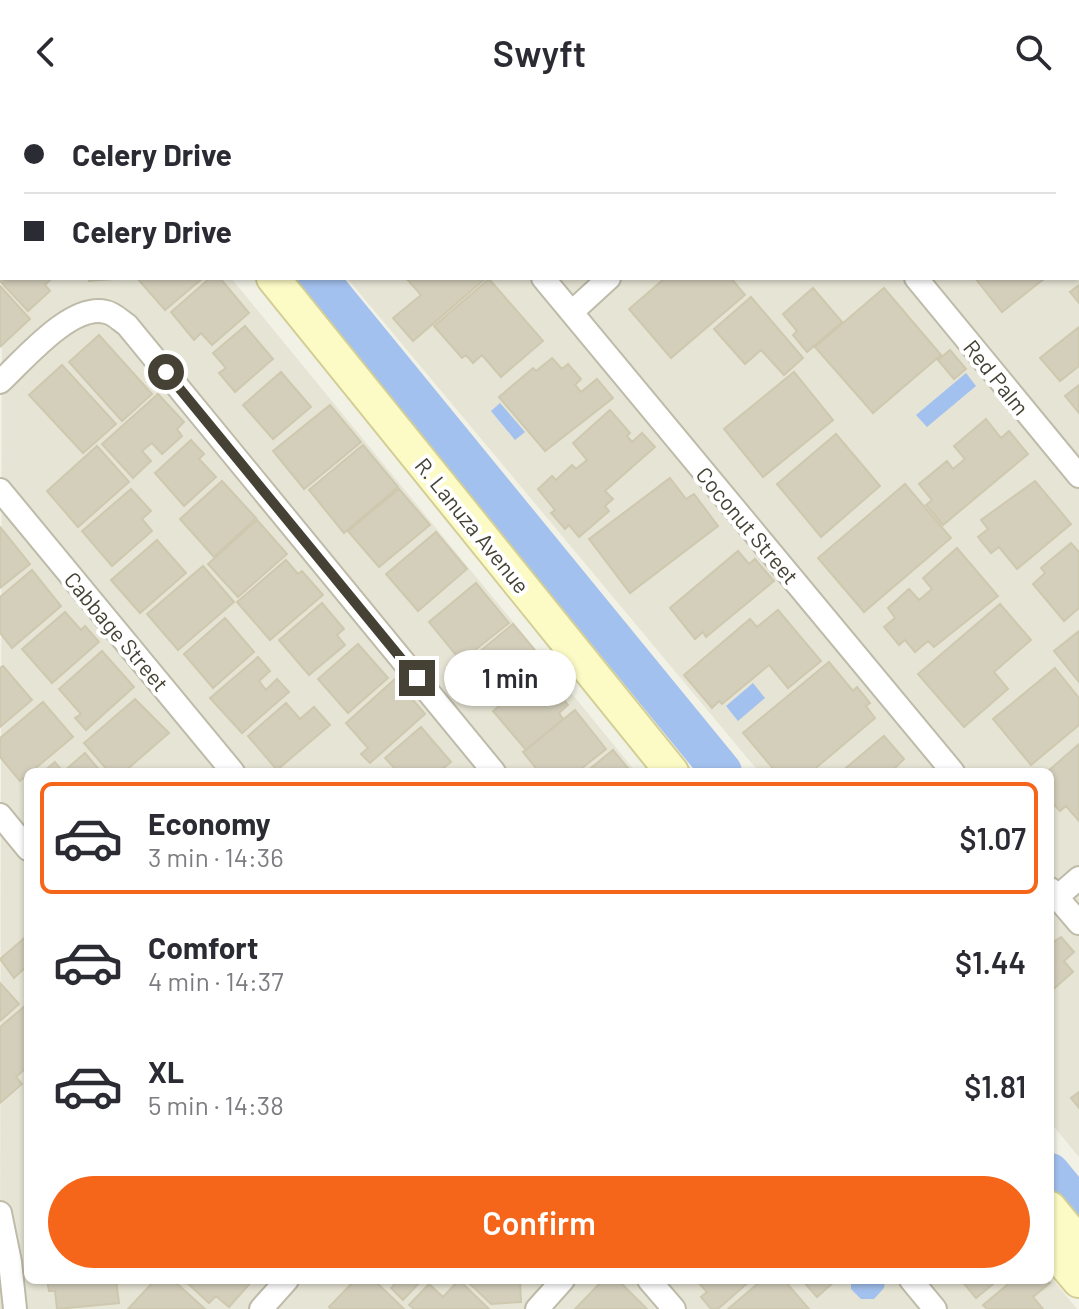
<!DOCTYPE html>
<meta charset="utf-8">
<style>
:root{--surface:#fff;--page:#f7f7f7;--text:#2b2b33;--muted:#7c7c81;--line:#e1e1e2;--accent:#f5661a}
body{margin:0;font-family:Barlow,sans-serif;background:var(--page);color:var(--text);height:100vh;display:flex;flex-direction:column;font-size:30px;white-space:nowrap}
*{box-sizing:border-box;margin:0}
p{font-size:26px;color:var(--muted)}
.icon{flex:none;width:44px;height:44px;fill:none;stroke:currentColor;stroke-width:2;stroke-linecap:round;stroke-linejoin:round}
.map{position:relative;flex:1;overflow:hidden}
.drawer{position:absolute;left:24px;top:664px;width:1030px;height:516px;display:flex;flex-direction:column;background:var(--surface);border-radius:12px;box-shadow:0 2px 6px #0004}
.drawer>*{flex:none}
.guide{position:absolute;left:0px;top:0px;width:1080px;height:176px;box-shadow:0 2px 6px #0004;display:grid;align-content:center;height:176px;padding:0 24px;background:var(--surface)}
.end{position:absolute;width:36px;height:36px;margin:-18px;border:10px solid #454235;background:#fff;box-shadow:0 0 0 4px #fff}
.from{border-radius:50%}
.bubble{position:absolute;height:56px;border-radius:28px;background:var(--surface);box-shadow:0 2px 6px #0004;font-size:26px;font-weight:600;line-height:56px;text-align:center}
.guide b{display:flex;align-items:center;gap:28px;height:76px;font-size:30px}
.guide b+b{border-top:2px solid var(--line)}
.guide i{width:20px;height:20px;background:var(--text)}
ul{padding:14px 0 0;list-style:none}
li{display:flex;align-items:center;gap:24px;height:112px;margin:0 16px 12px;padding:0 8px;border:4px solid transparent;border-radius:12px}
li div{flex:1}
li b{display:block;font-size:30px}
li em{font-style:normal;font-weight:600}
li.on{border-color:var(--accent)}
li>.icon{width:72px;height:72px;stroke-width:1.5}
.button{display:flex;gap:16px;margin-top:auto;padding:16px 24px}
.button a{flex:1;height:92px;border-radius:48px;background:var(--accent);color:#fff;font-size:32px;font-weight:600;line-height:92px;text-align:center}
header{display:flex;justify-content:space-between;align-items:center;height:104px;padding:0 24px;background:var(--surface);font-size:36px;font-weight:600}
.map>svg:first-child{display:block}
.residential{fill:#e6e4d4}
.water{fill:#a3c1ee}
.lines{fill:none;stroke-linecap:round;stroke-linejoin:round}
.river{stroke:#a3c1ee;stroke-width:40}
.building{fill:#d4cfbb;stroke:#cec8af;stroke-width:2}
.minor-casing{stroke:#bebba9;stroke-width:26}
.secondary-casing{stroke:#d2ce96;stroke-width:36}
.minor{stroke:#fff;stroke-width:22}
.secondary{stroke:#fdfbc5;stroke-width:32}
.route{stroke:#454235;stroke-width:10}
.labels{text-anchor:middle;dominant-baseline:central;stroke-width:8;stroke-linejoin:round;paint-order:stroke}
.street-label{font-size:22px;fill:#454235;stroke:#fff}
</style>
<header><svg class="icon" aria-label="back" viewBox="0 0 24 24"><path d="M15 5l-7 7 7 7"/></svg>Swyft<svg class="icon" aria-label="search" viewBox="0 0 24 24"><circle cx="10" cy="10" r="6"/><path d="M15 15l6 6"/></svg></header>
<div class="map">
<svg width="1079" height="1205" viewBox="0 0 1079 1205">
<rect width="100%" height="100%" fill="#f2f1e6"/>
<path class="residential" d="M203 0H1079V1053L1050 1018V668H759L347 174H1078V2Z
M2 145V174H231L636 668H28V1176H1050V1172L1077 1205H0Z"/>
<path class="water" d="M966 269 976 282 927 323 916 311Z
M500 299 525 328 515 336 491 307Z
M753 579 765 594 738 617 726 602Z
M885 1176 884 1184 874 1195H861L851 1185V1176Z"/>
<g class="lines">
<path class="river" d="M176 0 177 2
M318 174 722 668
M1050 1069 1079 1104"/>
</g>
<path class="building" d="M258 0H304L302 2Z
M447 0H538L540 2H445Z
M560 0H602L600 2Z
M604 0H653L655 2H602Z
M665 0H745L743 2Z
M841 0H930L932 2H839Z
M955 0H1033L953 2Z
M2 152V174H52L45 181 50 187 28 207 0 177Z
M89 174H126L89 177Z
M137 174H203L165 206Z
M210 174H220L249 209 212 241 201 229 194 236 171 208Z
M406 174H486L413 237 393 214 421 191Z
M665 174H731L745 191 671 254 629 205Z
M975 174H1045L1002 208Z
M489 175 543 237 501 273 482 251 473 259 466 251 462 254 434 222Z
M1079 181V199L1070 188Z
M0 182 30 215 0 243Z
M813 184 842 218 807 248 793 231 797 227 783 210Z
M884 184 941 251 873 309 815 243Z
M751 193 803 254 784 271 761 246 745 260 714 225Z
M245 222 273 255 235 288 219 269 226 264 213 249Z
M1079 223V262L1060 277 1040 254Z
M99 231 152 290 122 317 69 258Z
M950 246 966 265 954 275 938 256Z
M552 254 562 265 568 260 581 275 575 281 581 288 597 275 613 294 545 347 499 293 533 264 536 267Z
M62 261 116 320 83 349 29 291Z
M281 268 311 303 273 335 243 301Z
M794 268 833 316 763 373 724 325Z
M1079 281V309L1065 292Z
M158 290 184 318 177 325 182 332 162 350 152 339 142 347 151 357 133 374 102 340Z
M330 301 361 338 304 385 273 347Z
M610 306 630 329 627 332 632 338 642 329 655 343 605 387 613 395 605 402 609 407 579 433 569 421 565 425 551 409 555 406 538 385 552 372 556 376 572 361 576 365 587 356 573 339Z
M986 315 1001 334 1009 327 1028 350 943 421 926 401 932 396 919 380 947 357 953 365 965 355 954 342Z
M836 330 880 382 821 433 777 380Z
M191 336 204 350 199 355 216 373 184 402 155 369Z
M363 341 398 383 344 429 309 386Z
M97 342 129 378 78 423 47 387Z
M670 374 686 395 694 390 718 422 630 489 589 435Z
M222 377 256 414 214 453 180 415Z
M1035 377 1071 420 1017 465 999 443 991 449 978 433 988 425 981 416Z
M905 380 951 434 864 508 818 454Z
M131 385 151 407 142 415 152 427 112 462 82 427Z
M399 385 430 421 379 463 348 427Z
M257 416 287 450 238 493 208 460Z
M0 423 30 460 0 484Z
M436 428 467 465 418 507 386 470Z
M157 436 186 469 140 509 111 476Z
M1071 439 1079 448V504L1064 517 1033 480 1045 469 1041 464Z
M957 444 998 492 934 543 928 537 915 548 905 536 899 541 884 523 895 514 888 504 909 485 919 496 932 485 923 474Z
M738 447 749 460 755 455 774 477 706 533 703 528 695 535 670 504Z
M286 456 298 470 302 467 323 491 270 536 237 498Z
M203 462 234 498 178 546 147 510Z
M32 466 61 502 12 544 0 529V493Z
M476 479 509 519 461 557 429 518Z
M322 499 344 525 337 531 345 541 309 571 279 536Z
M1000 500 1031 536 994 568 1008 585 964 623 918 570Z
M778 506 821 557 788 584 769 561 722 600 719 597 712 604 684 571 750 515 757 523Z
M65 508 81 526 85 522 99 538 52 579 22 545Z
M225 514 254 548 213 584 184 550Z
M513 520 545 558 495 598 477 576 490 565 478 549Z
M1079 527V578L1054 547Z
M358 540 388 574 348 609 318 575Z
M102 547 134 583 86 626 75 614 81 610 59 585Z
M258 553 270 567 259 577 266 586 277 575 289 588 242 629 210 594Z
M829 558 853 587 857 583 870 599 866 602 875 614 811 668H776L743 629Z
M3 562 32 596 0 623V564Z
M1055 564 1079 594V621L1031 661 993 615Z
M545 574 568 601 559 609 563 615 526 646 493 607 531 575 536 581Z
M395 575 425 610 370 659 361 650 368 644 346 619Z
M135 595 169 629 124 668H109L84 639Z
M43 598 73 633 20 677 0 653V634Z
M286 599 300 615 314 603 330 621 277 666 248 632Z
M575 606 606 645 577 668H539L523 648Z
M421 623 451 658 439 668H398L385 654Z
M884 632 904 655 891 668H841Z
M1079 640V717L1066 702 1060 707 1050 696V668H1047Z
M613 646 631 668H586Z
M85 649 101 668H63Z
M55 658 63 668H43Z
M28 831V861L14 874 0 855Z
M1061 833 1074 848 1064 857 1073 868 1050 888V840Z
M0 879 19 900 0 917Z
M25 902 28 906V962L16 973 22 980 0 999V923Z
M1079 988V1004L1071 994Z
M47 1176H116L119 1199 57 1205 55 1187H49Z
M155 1176H173L205 1205H128Z
M184 1176H253L229 1203 216 1192 209 1199Z
M355 1176H374L404 1205H331L329 1203Z
M399 1176H422L403 1196 391 1184Z
M459 1176 489 1205H414L409 1201 429 1180 443 1193Z
M466 1176H520L521 1198 491 1200Z
M603 1176H618L647 1205H575Z
M696 1176H751L718 1205H711L701 1193 707 1188Z
M762 1176H784L809 1205H728Z
M802 1176H836L817 1193Z
M961 1176H998L976 1194Z
M1013 1176H1047L1050 1179 1033 1193 1043 1205H987L983 1201Z"/>
<g class="lines">
<g class="minor-casing">
<path id="minor" d="M394 0 396 2
M798 2 800 0
M543 174 953 668
M916 174 1079 372
M572 208 609 174
M0 278C24 256 71 199 106 208 113 209 121 217 127 221L494 668
M0 386 233 668
M0 711 28 745
M1050 785 1079 819
M1057 793 1079 774
M0 1109 10 1158 15 1205
M649 1176 674 1205
M911 1176 935 1205
M261 1205 287 1176
M537 1205 563 1176"/>
</g>
<g class="secondary-casing">
<path id="secondary" d="M133 0 134 2
M52 2 54 0
M101 2 103 0
M0 51 2 49
M0 97 2 95
M273 174 672 668
M1050 1104 1079 1139
M1050 1143 1079 1177"/>
</g>
<use href="#minor" class="minor"/>
<use href="#secondary" class="secondary"/>
</g>
<g class="lines">
<path class="route" d="M166 268 417 574"/>
</g>
<g class="labels">
<g class="street-label">
<text transform="translate(997 273) rotate(51)">Red Palm</text>
<text transform="translate(473 421) rotate(51)">R. Lanuza Avenue</text>
<text transform="translate(748 421) rotate(50)">Coconut Street</text>
<text transform="translate(117 527) rotate(50)">Cabbage Street</text>
</g>
</g>
</svg>
<i class="end from" style="left:166px;top:268px"></i>
<i class="end" style="left:417px;top:574px"></i>
<div class="bubble" style="left:444px;top:546px;width:132px">1 min</div>
<div class="guide">
<b><i class="from"></i>Celery Drive</b>
<b><i></i>Celery Drive</b>
</div>
<section class="drawer">
<ul>
<li class="on"><svg class="icon" aria-label="car" viewBox="0 0 24 24"><path d="M5 17H2v-5l4-1 3-4h7l3 4 3 1v5h-3M9 17h6M6 11h13"/><circle cx="7" cy="17" r="2"/><circle cx="17" cy="17" r="2"/></svg><div><b>Economy</b><p>3 min · 14:36</p></div><em>$1.07</em></li>
<li><svg class="icon" aria-label="car" viewBox="0 0 24 24"><path d="M5 17H2v-5l4-1 3-4h7l3 4 3 1v5h-3M9 17h6M6 11h13"/><circle cx="7" cy="17" r="2"/><circle cx="17" cy="17" r="2"/></svg><div><b>Comfort</b><p>4 min · 14:37</p></div><em>$1.44</em></li>
<li><svg class="icon" aria-label="car" viewBox="0 0 24 24"><path d="M5 17H2v-5l4-1 3-4h7l3 4 3 1v5h-3M9 17h6M6 11h13"/><circle cx="7" cy="17" r="2"/><circle cx="17" cy="17" r="2"/></svg><div><b>XL</b><p>5 min · 14:38</p></div><em>$1.81</em></li>
</ul>
<div class="button"><a>Confirm</a></div>
</section>
</div>
